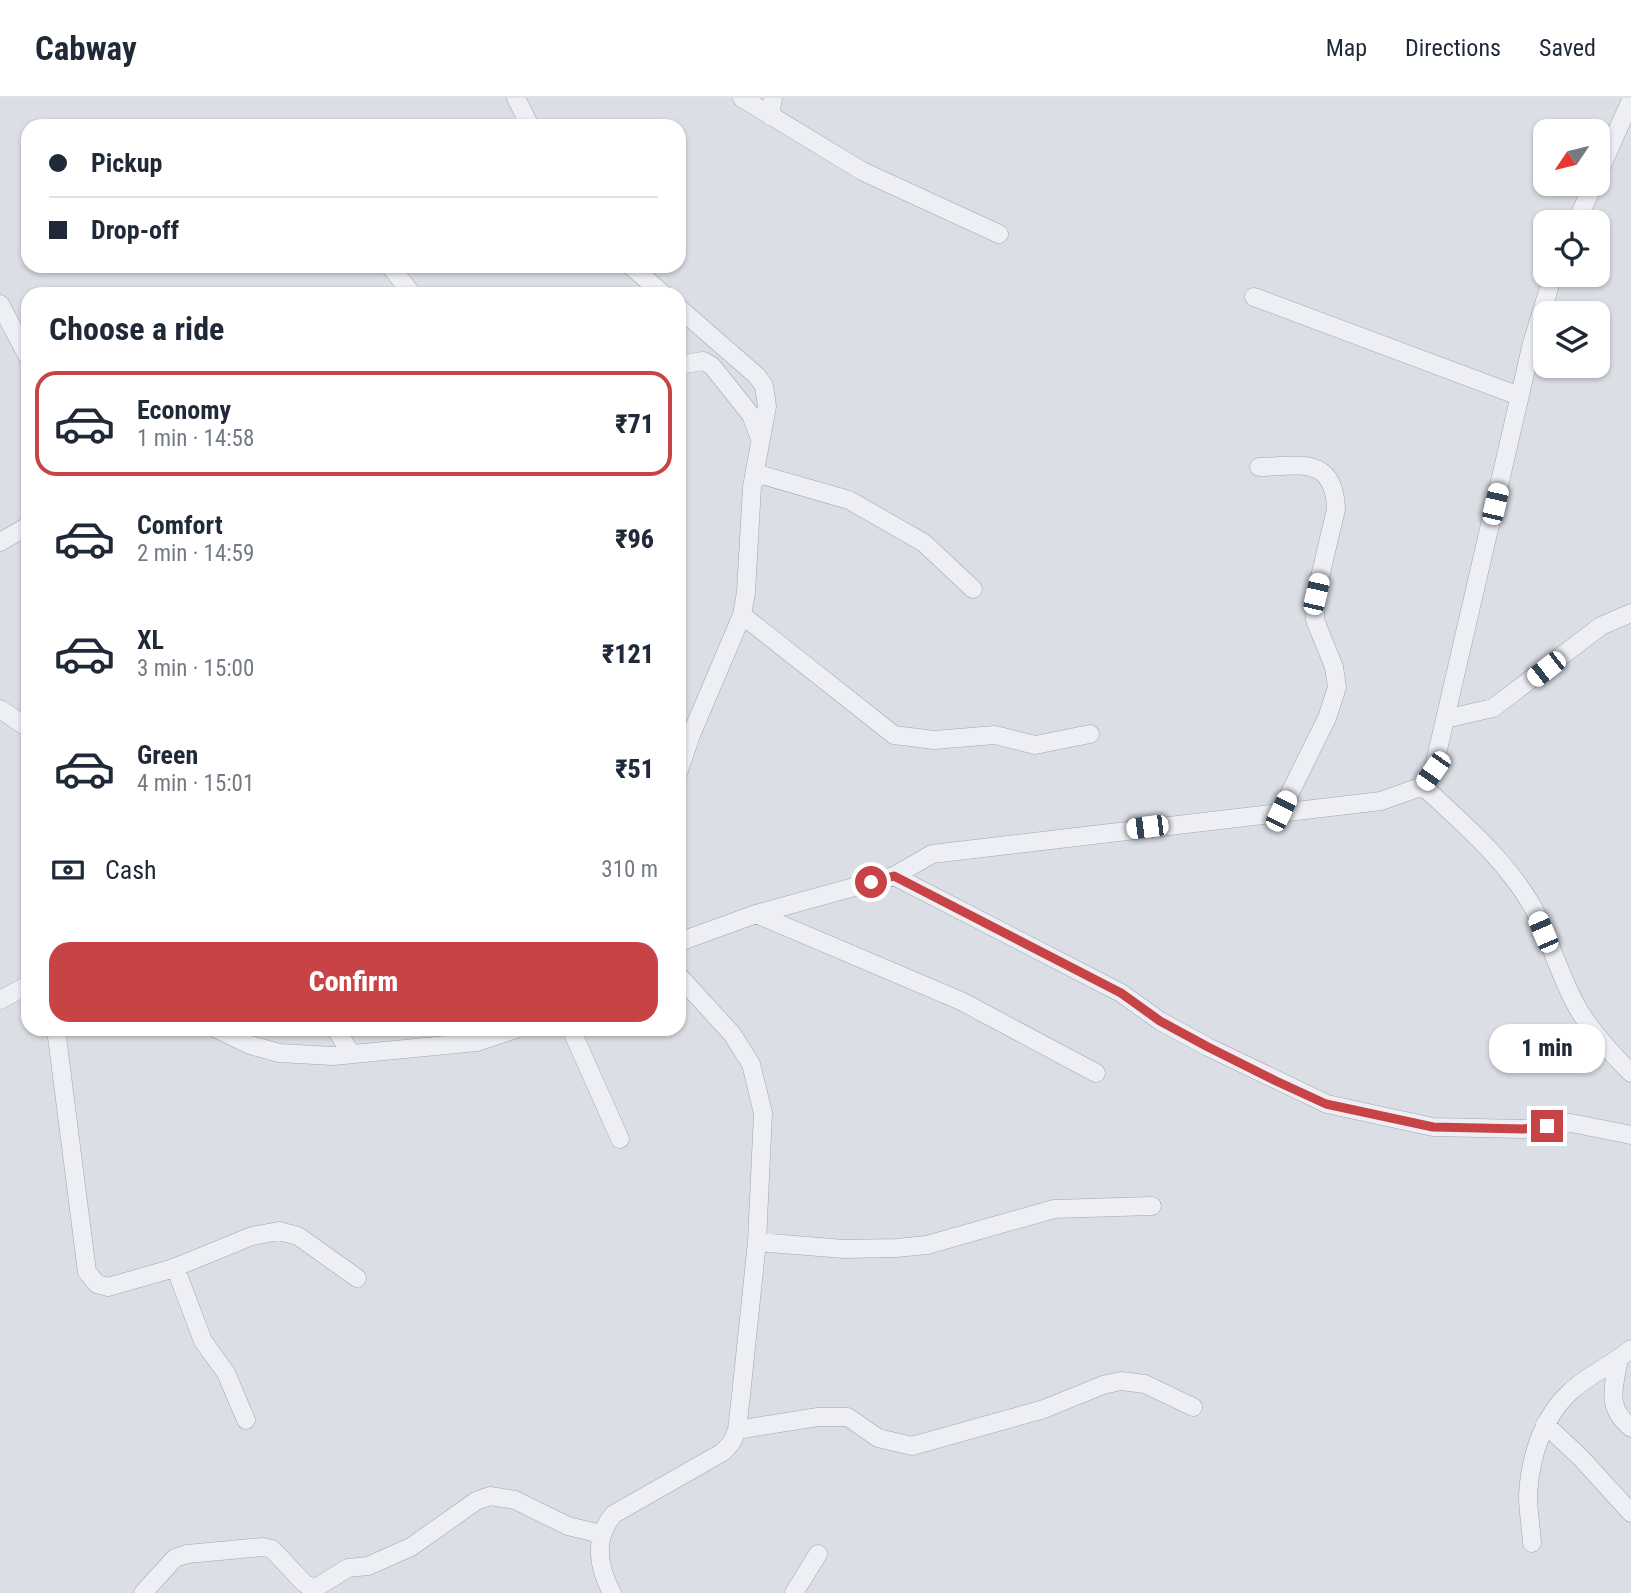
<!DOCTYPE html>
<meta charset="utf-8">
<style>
:root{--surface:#fff;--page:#f2f2f3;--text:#1f2937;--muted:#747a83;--line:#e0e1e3;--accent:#c84345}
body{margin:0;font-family:"Roboto Condensed",sans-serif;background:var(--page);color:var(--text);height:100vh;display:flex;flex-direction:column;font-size:26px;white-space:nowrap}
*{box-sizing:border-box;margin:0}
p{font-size:23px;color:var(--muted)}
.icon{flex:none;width:38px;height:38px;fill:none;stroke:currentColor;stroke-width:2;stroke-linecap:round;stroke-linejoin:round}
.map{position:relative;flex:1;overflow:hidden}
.drawer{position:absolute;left:21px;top:189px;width:665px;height:749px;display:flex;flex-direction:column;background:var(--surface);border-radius:21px;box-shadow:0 2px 5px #0004}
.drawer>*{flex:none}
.banner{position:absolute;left:21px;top:21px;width:665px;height:154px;border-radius:21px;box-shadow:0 2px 5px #0004;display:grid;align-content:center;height:154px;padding:0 28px;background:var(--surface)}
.needle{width:46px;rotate:235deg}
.buttons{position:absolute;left:1533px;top:21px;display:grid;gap:14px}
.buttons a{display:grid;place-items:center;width:77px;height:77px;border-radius:14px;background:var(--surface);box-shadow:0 2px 5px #0004;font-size:35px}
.end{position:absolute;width:32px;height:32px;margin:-16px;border:9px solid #c84345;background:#fff;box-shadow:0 0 0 4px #fff}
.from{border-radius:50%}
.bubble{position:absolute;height:49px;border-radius:21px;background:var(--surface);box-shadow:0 2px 5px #0004;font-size:23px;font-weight:800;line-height:49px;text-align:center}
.car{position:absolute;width:21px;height:42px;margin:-21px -10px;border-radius:9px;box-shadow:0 0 5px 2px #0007;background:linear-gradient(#fff 24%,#345 0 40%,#fff 0 76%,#345 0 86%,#fff 0)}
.banner b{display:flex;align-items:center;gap:24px;height:66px;font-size:26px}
.banner b+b{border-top:2px solid var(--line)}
.banner i{width:18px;height:18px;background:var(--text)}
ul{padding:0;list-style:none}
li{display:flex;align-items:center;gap:21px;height:105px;margin:0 14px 10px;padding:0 14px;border:4px solid transparent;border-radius:21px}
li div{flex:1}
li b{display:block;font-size:26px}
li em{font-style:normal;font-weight:800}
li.active{border-color:var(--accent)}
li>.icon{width:63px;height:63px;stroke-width:1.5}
h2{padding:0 28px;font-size:32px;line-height:84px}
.pay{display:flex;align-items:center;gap:18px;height:77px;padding:0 28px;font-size:26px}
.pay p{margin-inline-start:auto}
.primary-button{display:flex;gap:14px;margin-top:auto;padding:14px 28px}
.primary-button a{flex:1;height:80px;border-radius:21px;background:var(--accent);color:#fff;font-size:28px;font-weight:800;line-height:80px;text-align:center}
header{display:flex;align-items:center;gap:42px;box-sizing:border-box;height:98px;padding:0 35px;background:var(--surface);border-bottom:2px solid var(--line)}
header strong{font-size:33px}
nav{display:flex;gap:38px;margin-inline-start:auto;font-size:24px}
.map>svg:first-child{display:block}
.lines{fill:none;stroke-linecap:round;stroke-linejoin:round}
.minor-casing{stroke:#a2a5af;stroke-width:19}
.minor{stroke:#eeeff4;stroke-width:18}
.route{stroke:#c84345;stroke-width:9}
</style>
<header>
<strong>Cabway</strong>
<nav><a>Map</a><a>Directions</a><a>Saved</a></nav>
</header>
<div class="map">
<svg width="1631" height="1495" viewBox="0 0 1631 1495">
<rect width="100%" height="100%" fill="#dcdee5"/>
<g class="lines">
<g class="minor-casing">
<path id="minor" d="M516 0 530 28
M742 0 862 73 999 136
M770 18 773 0
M1598 76 1631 2
M1576 124 1594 86
M390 168 412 196
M631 168 663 196
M1254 199 1519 298
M0 206 28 259
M679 210 757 278 764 288 767 308 752 389 746 494 742 517 691 637 679 672
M679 267 703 263 712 268 751 317 760 341
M1259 369C1299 368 1334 357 1336 411L1316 496 1315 522 1334 569 1337 589 1327 620 1281 713
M755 375 849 402 924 445 973 491
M0 444 28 428
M742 517 894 637 934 642 995 637 1035 647 1090 636
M0 611 28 630
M1445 621 1493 610 1601 528 1631 515
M1423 688C1462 725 1504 760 1531 806 1551 840 1559 880 1580 914 1594 937 1612 956 1631 975
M894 778 1121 895 1160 923 1208 949 1327 1006 1433 1029 1523 1031 1571 1025 1631 1037
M756 816 961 903 1096 975
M679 844 756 816 894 778 932 756 1381 703 1423 688 1433 673 1532 245 1553 177
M0 902 28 887
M56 931 87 1174 97 1186 108 1189 171 1171 252 1138 279 1133 298 1138 357 1180
M217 931 250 947 279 955 333 958 477 944 516 931
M336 931 351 956
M571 931 620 1041
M757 1144 844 1151 896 1150 927 1147 1054 1111 1152 1108
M175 1169 203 1243 226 1275 246 1322
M1619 1260C1614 1290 1605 1308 1631 1330
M1545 1326 1582 1361 1631 1415
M737 1332 818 1319H848L878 1340 912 1348 1044 1311 1103 1287 1121 1283 1145 1286 1193 1309
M1532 1445C1531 1429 1528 1413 1528 1397 1530 1360 1542 1320 1570 1294 1588 1277 1612 1267 1631 1251
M143 1495 175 1460 187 1456 263 1449 272 1451 304 1485 310 1489 319 1488 348 1470 368 1468 411 1449 476 1403 490 1398 515 1402 568 1428 601 1436
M612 1495C598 1469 593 1440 614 1416L723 1354 732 1344 737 1332 741 1297 757 1144 763 1015 751 966 732 936 679 878
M794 1495 818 1456"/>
</g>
<use href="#minor" class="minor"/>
</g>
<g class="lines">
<path class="route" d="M871 784 894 778 1121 895 1160 923 1208 949 1276 983 1326 1006 1433 1029 1523 1031 1547 1028"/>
</g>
</svg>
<div class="buttons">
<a><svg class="needle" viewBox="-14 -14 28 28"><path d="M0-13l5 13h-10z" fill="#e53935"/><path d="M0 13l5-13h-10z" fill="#747a83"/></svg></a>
<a><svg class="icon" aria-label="locate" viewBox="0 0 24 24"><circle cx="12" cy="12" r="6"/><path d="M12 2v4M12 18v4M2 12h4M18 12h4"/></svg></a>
<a><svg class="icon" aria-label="layers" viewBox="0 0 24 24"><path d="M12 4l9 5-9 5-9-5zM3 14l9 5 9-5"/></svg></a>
</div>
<i class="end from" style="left:871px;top:784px"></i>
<i class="end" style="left:1547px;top:1028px"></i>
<div class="bubble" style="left:1489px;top:926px;width:116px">1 min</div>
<i class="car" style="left:1495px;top:406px;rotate:13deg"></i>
<i class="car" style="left:1316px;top:496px;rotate:13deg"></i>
<i class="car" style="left:1546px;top:571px;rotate:232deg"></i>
<i class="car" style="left:1433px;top:673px;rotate:215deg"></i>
<i class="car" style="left:1281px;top:713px;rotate:26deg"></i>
<i class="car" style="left:1147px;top:729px;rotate:263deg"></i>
<i class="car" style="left:1543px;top:834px;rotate:337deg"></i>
<div class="banner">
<b><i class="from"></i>Pickup</b>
<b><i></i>Drop-off</b>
</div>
<section class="drawer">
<h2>Choose a ride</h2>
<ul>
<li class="active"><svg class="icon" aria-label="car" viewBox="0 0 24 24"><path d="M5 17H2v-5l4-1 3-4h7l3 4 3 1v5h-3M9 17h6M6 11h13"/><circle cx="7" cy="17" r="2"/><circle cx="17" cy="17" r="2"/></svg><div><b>Economy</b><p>1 min · 14:58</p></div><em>₹71</em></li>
<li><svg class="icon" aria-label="car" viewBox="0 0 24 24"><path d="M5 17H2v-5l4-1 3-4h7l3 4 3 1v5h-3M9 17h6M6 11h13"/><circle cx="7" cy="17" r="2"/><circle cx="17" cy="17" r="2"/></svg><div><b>Comfort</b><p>2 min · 14:59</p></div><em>₹96</em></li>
<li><svg class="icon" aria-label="car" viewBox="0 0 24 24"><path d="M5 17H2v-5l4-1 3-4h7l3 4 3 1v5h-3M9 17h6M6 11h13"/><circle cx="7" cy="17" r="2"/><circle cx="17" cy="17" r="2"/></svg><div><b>XL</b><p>3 min · 15:00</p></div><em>₹121</em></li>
<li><svg class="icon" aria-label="car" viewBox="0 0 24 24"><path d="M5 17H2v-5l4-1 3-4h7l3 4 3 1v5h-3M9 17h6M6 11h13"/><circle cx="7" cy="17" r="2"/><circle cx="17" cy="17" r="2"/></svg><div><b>Green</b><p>4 min · 15:01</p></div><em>₹51</em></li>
</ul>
<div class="pay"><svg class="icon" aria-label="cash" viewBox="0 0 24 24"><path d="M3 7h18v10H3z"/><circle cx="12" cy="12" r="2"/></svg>Cash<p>310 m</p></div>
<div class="primary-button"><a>Confirm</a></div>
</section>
</div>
